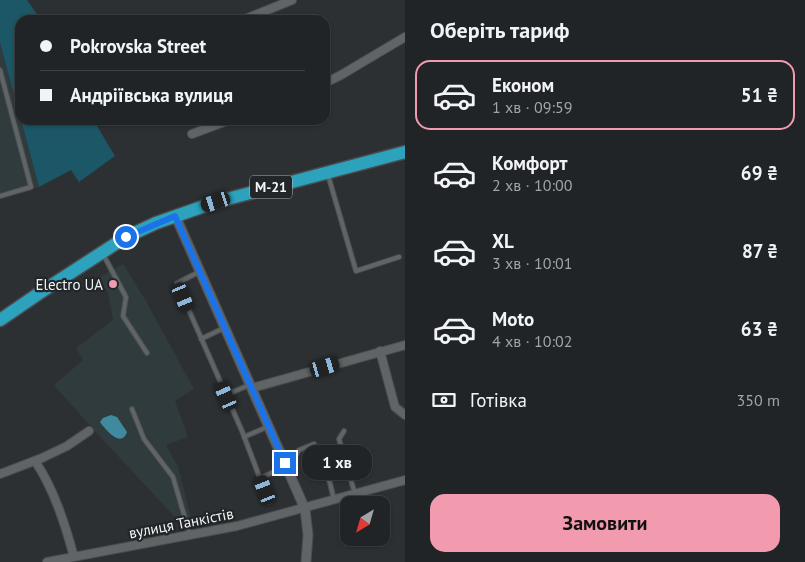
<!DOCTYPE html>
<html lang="uk">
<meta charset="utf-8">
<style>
:root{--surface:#212426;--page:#292c2e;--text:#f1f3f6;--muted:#a2a4a7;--line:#3e4143;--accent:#f29aae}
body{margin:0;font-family:"PT Sans",sans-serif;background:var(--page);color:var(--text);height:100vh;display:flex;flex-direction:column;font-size:19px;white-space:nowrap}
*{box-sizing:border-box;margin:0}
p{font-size:16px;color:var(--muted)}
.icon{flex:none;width:28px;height:28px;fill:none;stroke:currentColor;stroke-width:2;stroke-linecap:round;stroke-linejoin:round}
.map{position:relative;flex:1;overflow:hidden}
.side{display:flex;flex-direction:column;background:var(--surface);width:400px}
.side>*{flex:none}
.guide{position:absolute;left:15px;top:15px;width:315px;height:110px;border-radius:15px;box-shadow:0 1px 4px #0004,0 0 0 1px var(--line);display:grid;align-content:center;height:110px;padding:0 25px;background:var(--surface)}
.needle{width:32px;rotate:217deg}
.tools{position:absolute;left:340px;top:496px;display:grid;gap:10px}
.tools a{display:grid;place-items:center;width:50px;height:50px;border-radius:10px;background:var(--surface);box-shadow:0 1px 4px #0004,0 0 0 1px var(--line);font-size:25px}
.end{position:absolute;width:22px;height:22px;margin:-11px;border:6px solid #1a73e8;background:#fff;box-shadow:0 0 0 2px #fff}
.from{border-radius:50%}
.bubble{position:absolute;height:35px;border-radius:15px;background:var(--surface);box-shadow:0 1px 4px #0004,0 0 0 1px var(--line);font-size:16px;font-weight:800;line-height:35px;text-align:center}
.car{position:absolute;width:15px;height:30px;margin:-15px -8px;border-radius:6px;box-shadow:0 0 4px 1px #0007;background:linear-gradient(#222 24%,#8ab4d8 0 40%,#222 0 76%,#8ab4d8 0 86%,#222 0)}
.guide b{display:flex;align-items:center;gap:18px;height:48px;font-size:19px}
.guide b+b{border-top:1px solid var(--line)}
.guide i{width:12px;height:12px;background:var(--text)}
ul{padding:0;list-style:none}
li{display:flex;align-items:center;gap:15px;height:70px;margin:0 10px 8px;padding:0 15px;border:2px solid transparent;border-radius:15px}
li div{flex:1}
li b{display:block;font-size:19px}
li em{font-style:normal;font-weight:800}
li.selected{border-color:var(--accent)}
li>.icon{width:45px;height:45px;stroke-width:1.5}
h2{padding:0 25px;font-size:22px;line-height:60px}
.pay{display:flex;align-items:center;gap:12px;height:55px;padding:0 25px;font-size:19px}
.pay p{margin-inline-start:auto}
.action{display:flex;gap:10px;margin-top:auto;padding:10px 25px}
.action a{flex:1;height:58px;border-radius:15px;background:var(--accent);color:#111;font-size:20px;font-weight:800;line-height:58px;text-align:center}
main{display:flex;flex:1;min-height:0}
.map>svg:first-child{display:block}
.built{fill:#303b3e}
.green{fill:#1b5766}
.water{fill:#3f8a9e}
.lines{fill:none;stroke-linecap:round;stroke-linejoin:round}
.service-casing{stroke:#4a4d4e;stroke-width:6}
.minor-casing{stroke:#4a4d4e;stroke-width:10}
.tertiary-casing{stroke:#4a4d4e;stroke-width:11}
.trunk-casing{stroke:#4a4d4e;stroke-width:15}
.service{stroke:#606466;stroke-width:4}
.minor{stroke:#606466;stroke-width:8}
.tertiary{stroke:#606466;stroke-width:9}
.trunk{stroke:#2ca2bd;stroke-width:12}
.route{stroke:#1a73e8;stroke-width:6}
.poi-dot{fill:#f29aae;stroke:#222628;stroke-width:2}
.labels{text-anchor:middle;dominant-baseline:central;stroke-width:4.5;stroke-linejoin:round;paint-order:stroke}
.shield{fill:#222628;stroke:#b4b7b8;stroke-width:1}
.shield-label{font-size:14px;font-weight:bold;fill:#f2f5f5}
.poi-label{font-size:15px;fill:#f2f5f5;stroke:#222628;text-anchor:end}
.street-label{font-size:15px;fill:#f2f5f5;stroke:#222628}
</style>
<main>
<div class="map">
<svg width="405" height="562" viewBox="0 0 405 562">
<rect width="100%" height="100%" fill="#2c3032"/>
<path class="built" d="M0 43 39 187 0 198Z
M123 264 146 301 194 389 175 401 188 437 166 445 178 467 193 525 184 527 92 428 54 385 83 360 76 348 113 320 108 293 98 278Z"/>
<path class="green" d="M0 0H27L41 20H20V48L16 53 20 66V117L0 43Z
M21 120H106L97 126 115 156 79 182 71 170 39 187Z"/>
<path class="water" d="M111 415 117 417 127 432C121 449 105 429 100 422L103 418Z"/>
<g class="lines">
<g class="service-casing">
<path id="service" d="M0 70 31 187 0 196
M328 175 356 271 399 257
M103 254 126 297 123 316 147 353
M199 272 177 283 242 431 269 502
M201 339 224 328
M226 395 249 385
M132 409 144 439 173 477 190 535
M344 431 339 439 355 494
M244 437 267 427
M286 463 293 460 299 450 314 444 330 483 334 500
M260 478 285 467"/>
</g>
<g class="minor-casing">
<path id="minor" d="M243 20 292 0
M325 83 341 75 405 37
M192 134 229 120
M380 351 395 407 405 415
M252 388 405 345
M35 461C54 489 65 524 74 557
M0 474 42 458 67 446 89 431
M47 562 237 526 405 480"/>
</g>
<g class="tertiary-casing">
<path id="tertiary" d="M175 215 305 509 308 535 306 562"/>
</g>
<g class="trunk-casing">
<path id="trunk" d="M0 320 38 294 126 237 156 223 216 202 405 152"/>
</g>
<use href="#service" class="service"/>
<use href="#minor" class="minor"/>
<use href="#tertiary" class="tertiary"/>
<use href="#trunk" class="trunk"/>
</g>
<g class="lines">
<path class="route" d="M126 237 175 216 285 463"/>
</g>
<circle class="poi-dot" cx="113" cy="284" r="5"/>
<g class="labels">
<rect class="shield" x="250" y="175.5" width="42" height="23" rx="4"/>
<g class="shield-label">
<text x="271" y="187">М-21</text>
</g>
<g class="poi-label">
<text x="103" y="284">Electro UA</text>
</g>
<g class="street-label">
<text transform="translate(181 523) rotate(-11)">вулиця Танкістів</text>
</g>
</g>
</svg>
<div class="tools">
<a><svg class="needle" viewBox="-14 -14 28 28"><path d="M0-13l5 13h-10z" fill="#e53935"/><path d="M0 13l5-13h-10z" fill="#a2a4a7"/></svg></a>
</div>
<i class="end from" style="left:126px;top:237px"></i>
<i class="end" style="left:285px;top:463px"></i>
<div class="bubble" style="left:302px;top:445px;width:70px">1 хв</div>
<i class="car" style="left:216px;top:202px;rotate:252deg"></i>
<i class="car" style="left:183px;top:297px;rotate:157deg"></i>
<i class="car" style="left:325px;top:367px;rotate:74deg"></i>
<i class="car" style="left:226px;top:396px;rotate:336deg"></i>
<i class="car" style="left:265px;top:490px;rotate:339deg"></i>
<div class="guide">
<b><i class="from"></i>Pokrovska Street</b>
<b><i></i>Андріївська вулиця</b>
</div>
</div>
<section class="side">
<h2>Оберіть тариф</h2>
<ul>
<li class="selected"><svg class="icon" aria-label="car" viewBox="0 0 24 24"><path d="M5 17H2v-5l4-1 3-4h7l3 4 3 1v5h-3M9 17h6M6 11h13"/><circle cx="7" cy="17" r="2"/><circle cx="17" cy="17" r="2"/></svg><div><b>Економ</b><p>1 хв · 09:59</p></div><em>51 ₴</em></li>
<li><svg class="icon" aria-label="car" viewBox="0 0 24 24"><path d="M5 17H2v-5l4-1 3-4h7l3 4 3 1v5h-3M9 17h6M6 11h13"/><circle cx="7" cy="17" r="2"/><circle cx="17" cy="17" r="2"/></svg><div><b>Комфорт</b><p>2 хв · 10:00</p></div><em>69 ₴</em></li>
<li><svg class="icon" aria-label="car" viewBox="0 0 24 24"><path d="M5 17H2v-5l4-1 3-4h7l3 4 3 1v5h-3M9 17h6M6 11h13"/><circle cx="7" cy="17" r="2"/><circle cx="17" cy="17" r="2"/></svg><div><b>XL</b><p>3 хв · 10:01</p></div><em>87 ₴</em></li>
<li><svg class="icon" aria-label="car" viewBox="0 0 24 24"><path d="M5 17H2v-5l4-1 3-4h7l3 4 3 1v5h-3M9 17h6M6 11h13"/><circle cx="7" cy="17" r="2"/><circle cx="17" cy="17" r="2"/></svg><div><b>Moto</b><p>4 хв · 10:02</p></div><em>63 ₴</em></li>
</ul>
<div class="pay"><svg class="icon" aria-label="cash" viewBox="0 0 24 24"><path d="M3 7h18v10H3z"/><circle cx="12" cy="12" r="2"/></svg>Готівка<p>350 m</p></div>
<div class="action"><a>Замовити</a></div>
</section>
</main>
